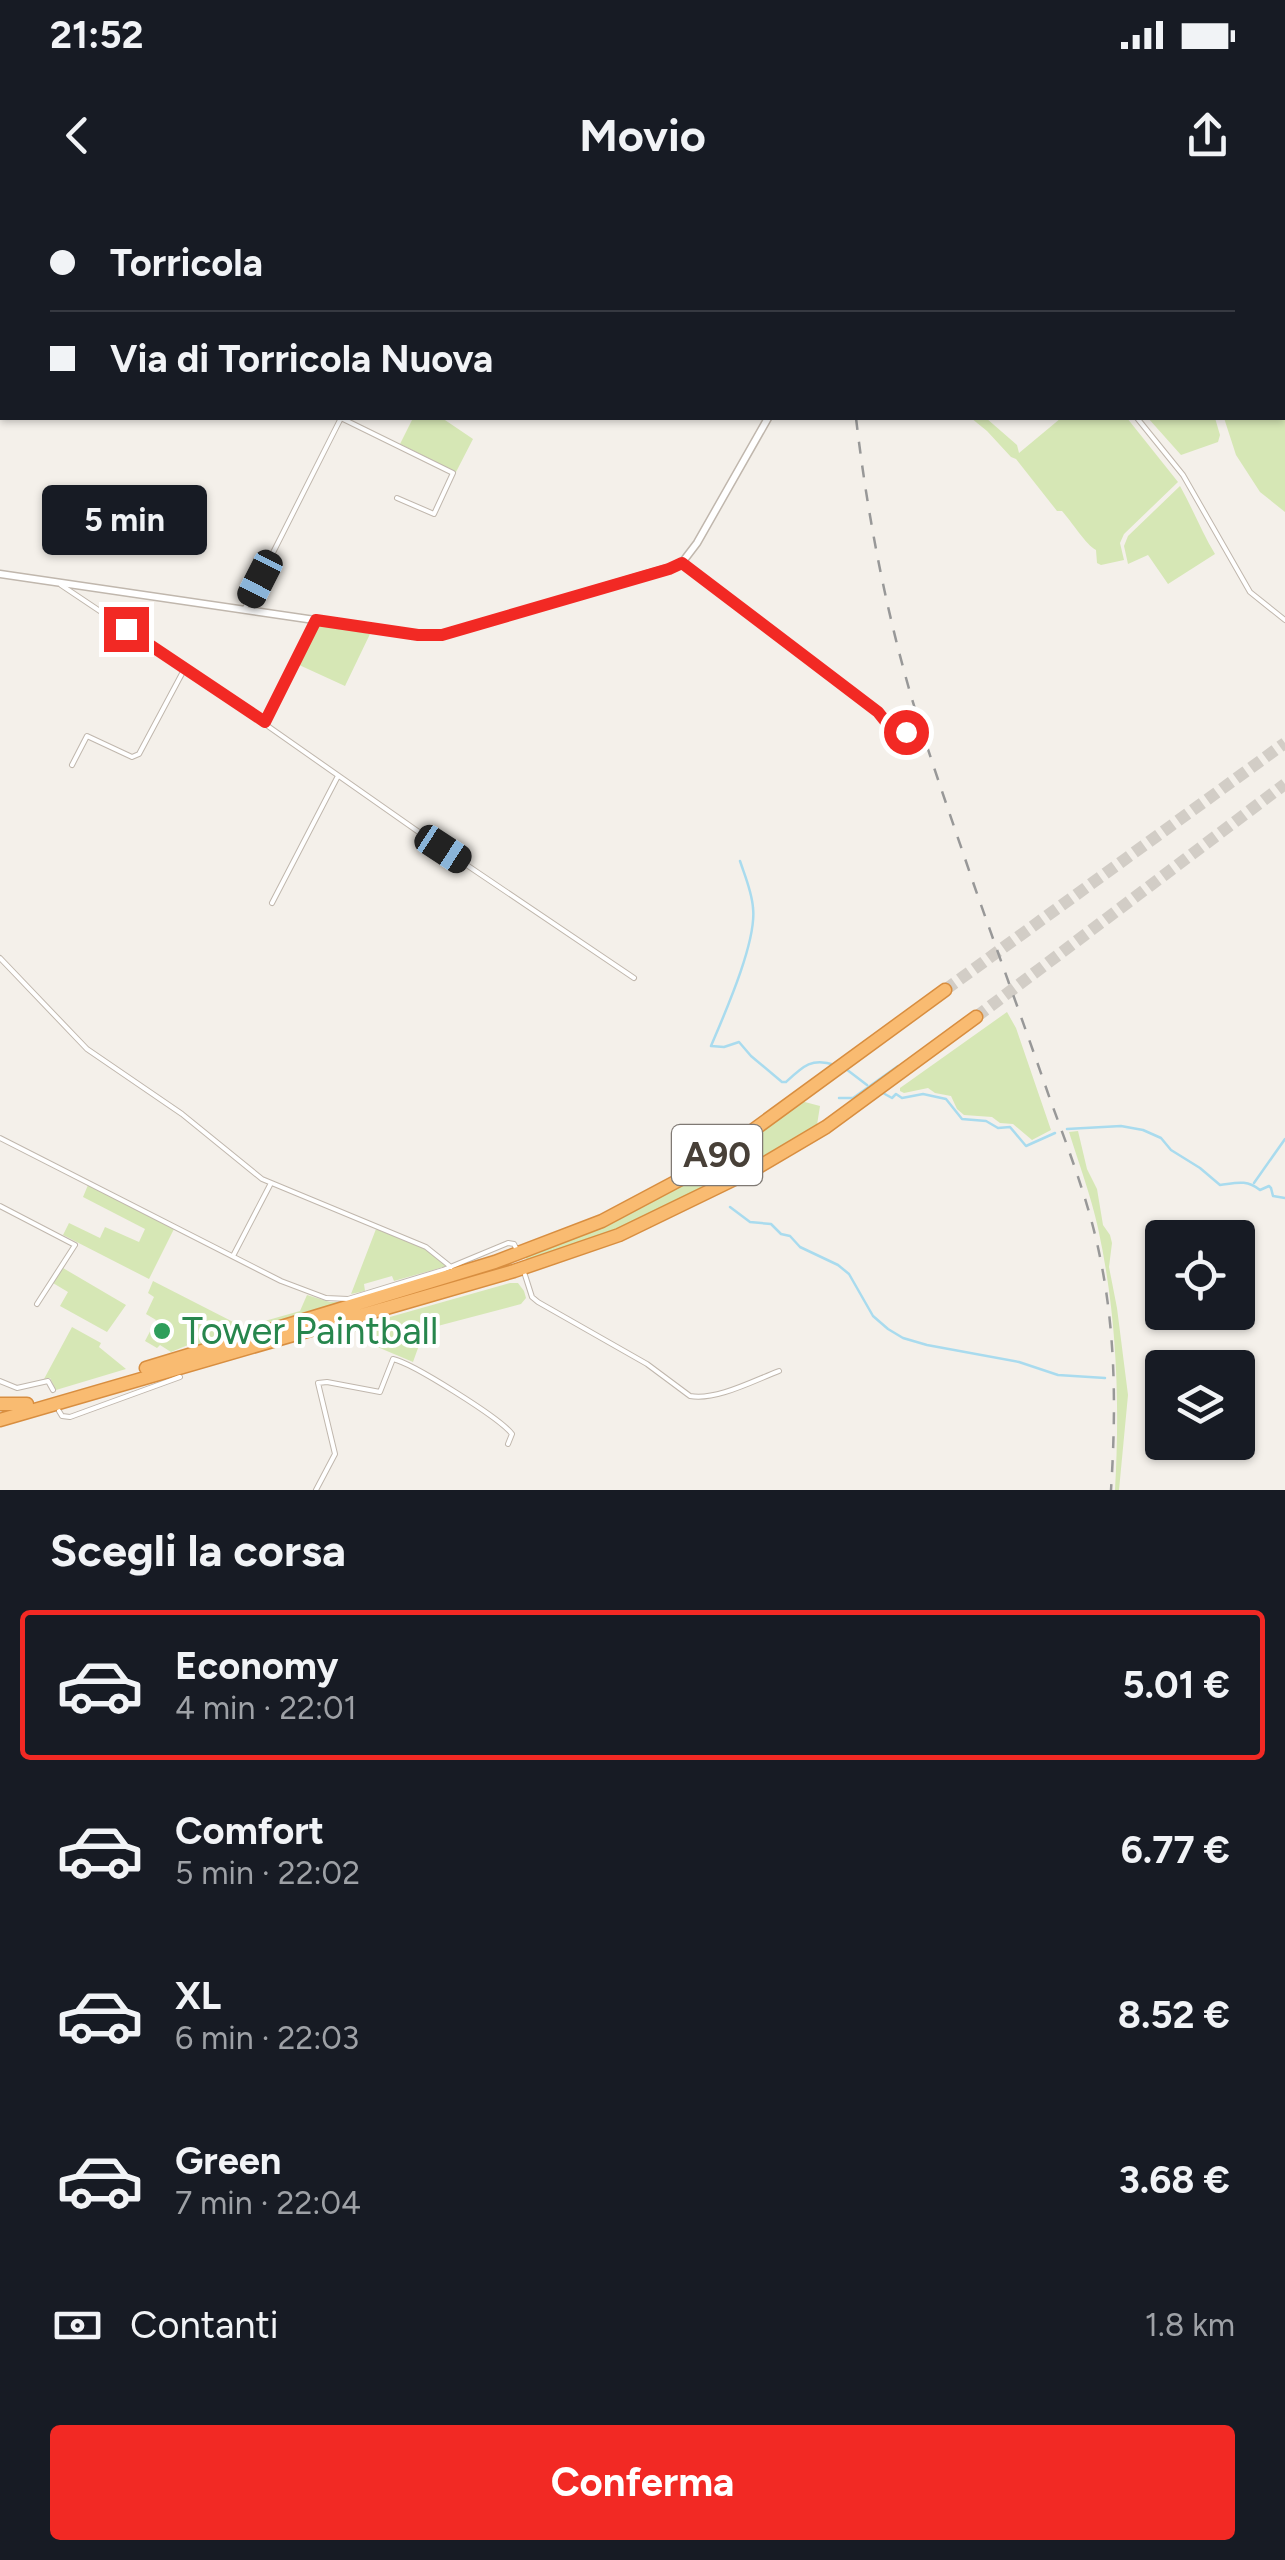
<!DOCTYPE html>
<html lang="it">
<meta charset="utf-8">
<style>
:root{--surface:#171b24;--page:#242831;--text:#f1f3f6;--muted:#9ea1a6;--line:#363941;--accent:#f22924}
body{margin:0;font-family:Figtree,sans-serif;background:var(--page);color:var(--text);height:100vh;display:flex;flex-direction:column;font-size:38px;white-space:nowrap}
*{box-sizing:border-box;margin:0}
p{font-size:32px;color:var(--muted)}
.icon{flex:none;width:55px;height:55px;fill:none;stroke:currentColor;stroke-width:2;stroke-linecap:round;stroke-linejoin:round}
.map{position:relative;height:1290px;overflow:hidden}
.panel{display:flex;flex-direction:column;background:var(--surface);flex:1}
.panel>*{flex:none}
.guide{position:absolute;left:0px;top:0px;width:1285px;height:220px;box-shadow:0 2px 8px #0004;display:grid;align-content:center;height:220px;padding:0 50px;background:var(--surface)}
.fabs{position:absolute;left:1145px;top:1020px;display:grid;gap:20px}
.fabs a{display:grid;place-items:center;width:110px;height:110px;border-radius:10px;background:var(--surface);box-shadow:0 2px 8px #0004;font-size:50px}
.end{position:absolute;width:45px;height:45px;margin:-22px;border:12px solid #f22924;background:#fff;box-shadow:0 0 0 5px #fff}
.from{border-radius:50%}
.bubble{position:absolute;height:70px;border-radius:10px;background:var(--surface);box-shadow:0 2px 8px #0004;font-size:32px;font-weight:700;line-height:70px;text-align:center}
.car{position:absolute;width:30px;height:60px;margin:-30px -15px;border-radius:12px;box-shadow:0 0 8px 2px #0007;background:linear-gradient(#222 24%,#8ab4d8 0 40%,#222 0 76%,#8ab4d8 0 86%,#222 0)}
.guide b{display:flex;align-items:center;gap:35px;height:95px;font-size:38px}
.guide b+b{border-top:2px solid var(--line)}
.guide i{width:25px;height:25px;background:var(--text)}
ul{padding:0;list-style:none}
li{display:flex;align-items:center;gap:30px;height:150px;margin:0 20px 15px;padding:0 30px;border:5px solid transparent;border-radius:10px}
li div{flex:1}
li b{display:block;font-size:38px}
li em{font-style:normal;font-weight:700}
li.active{border-color:var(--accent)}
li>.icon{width:90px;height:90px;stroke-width:1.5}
h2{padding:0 50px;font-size:45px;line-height:120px}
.pay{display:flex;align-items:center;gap:25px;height:110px;padding:0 50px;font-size:38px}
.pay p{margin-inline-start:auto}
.action{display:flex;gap:20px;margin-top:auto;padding:20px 50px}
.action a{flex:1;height:115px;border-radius:10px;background:var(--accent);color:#fff;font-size:40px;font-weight:700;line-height:115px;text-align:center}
.status{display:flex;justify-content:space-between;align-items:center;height:70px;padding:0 50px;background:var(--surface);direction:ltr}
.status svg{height:28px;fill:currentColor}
header{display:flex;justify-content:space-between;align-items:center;height:130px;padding:0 50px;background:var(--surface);font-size:45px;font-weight:700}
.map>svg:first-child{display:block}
.green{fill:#d6e7b5}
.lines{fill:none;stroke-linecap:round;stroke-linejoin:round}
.stream{stroke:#a9dbee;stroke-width:2.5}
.motorway-tunnel{stroke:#d2cdc6;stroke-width:12;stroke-dasharray:12 6;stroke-linecap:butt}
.minor-casing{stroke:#c0b7ad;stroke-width:6}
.tertiary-casing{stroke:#c0b7ad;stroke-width:9}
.motorway-casing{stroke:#d88e40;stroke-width:15}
.minor{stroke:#fff;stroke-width:4}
.tertiary{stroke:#fff;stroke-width:6}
.motorway{stroke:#f9bb71;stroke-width:12}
.rail{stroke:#989898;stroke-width:2.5;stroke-dasharray:12 12;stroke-linecap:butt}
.route{stroke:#f22924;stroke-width:12}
.leisure-dot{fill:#2e9e5b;stroke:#fff;stroke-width:4}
.labels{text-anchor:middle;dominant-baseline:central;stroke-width:8;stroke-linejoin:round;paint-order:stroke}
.shield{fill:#fff;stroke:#7f7974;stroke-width:2.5}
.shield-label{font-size:35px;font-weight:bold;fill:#484038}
.leisure-label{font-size:38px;fill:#27864d;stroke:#fff;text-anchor:start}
</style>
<div class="status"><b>21:52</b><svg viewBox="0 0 49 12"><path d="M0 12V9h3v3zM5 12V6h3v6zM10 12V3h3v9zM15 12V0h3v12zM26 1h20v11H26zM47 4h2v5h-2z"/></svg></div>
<header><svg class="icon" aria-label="back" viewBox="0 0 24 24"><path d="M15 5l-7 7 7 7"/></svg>Movio<svg class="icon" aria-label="share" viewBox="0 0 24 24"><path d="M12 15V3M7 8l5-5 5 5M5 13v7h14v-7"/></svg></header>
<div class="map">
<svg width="1285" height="1290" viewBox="0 0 1285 1290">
<rect width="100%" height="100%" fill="#f4f0ea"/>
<path class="green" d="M1283 161 1285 162V312L1260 292 1236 255 1224 218H1282Z
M413 218H442L473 239 456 272 400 244Z
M971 218H986L1017 245 1019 253 1061 218H1127L1178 282 1124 334 1120 343 1124 360 1101 365 1097 363 1096 350C1086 345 1072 322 1062 311H1057L1016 259 1011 257 987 231Z
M1148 218H1215L1220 235 1218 242 1181 255Z
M1180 286C1193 309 1202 333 1215 354L1168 384 1148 355 1128 364 1124 346 1128 336Z
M317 423 370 434 345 486 297 464Z
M1007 812 1016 828 1051 930 1032 940 1013 924 1000 923 992 917 964 915 957 909 951 896 935 893 928 888 904 893 900 891V888Z
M801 901 820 906 817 925 767 958 641 1021 528 1063 525 1056 564 1042Z
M1078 931 1087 969 1097 989 1103 1025 1110 1035 1112 1043 1109 1067 1117 1108 1128 1195 1119 1290H1115C1120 1202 1117 1115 1098 1028 1091 996 1079 964 1069 932Z
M88 985 174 1029 149 1079 63 1035 69 1023 100 1038 105 1027 139 1042 145 1029 83 997Z
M376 1029 427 1048 447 1066 394 1081 392 1076 364 1084 365 1091 351 1094Z
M63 1068 126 1105 107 1132 60 1106 68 1092 53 1083Z
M153 1081 243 1127 300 1111 307 1095 330 1102H343L199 1147 193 1143 171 1152 160 1145 157 1148 145 1141 156 1120 146 1114 154 1097 148 1093Z
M510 1083H518L524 1091 526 1098 521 1104 430 1128 422 1137 413 1162 375 1146 351 1128Z
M72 1127 101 1143 99 1147 126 1169 56 1190 50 1178 44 1179Z"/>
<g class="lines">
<path class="stream" d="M792 2 794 0
M740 661C745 676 752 692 753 708 757 741 725 813 711 846L724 847 739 842 751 856 782 882H786C803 866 812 857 835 865
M846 869 867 885
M883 893 892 898 896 894 902 898 923 894 946 899 962 919 986 921 998 928 1010 927 1026 946 1055 933
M839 898H853L898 866
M1067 929 1121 926 1143 930 1161 938 1171 950 1200 968 1220 985C1236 983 1246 979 1260 990L1269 986 1271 988 1273 996 1285 998
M1254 983 1285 939
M730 1007 750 1022 771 1024 781 1034 790 1036 800 1047 838 1065 849 1074 873 1116 888 1129 903 1138 927 1145 1019 1162 1058 1175 1105 1178"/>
<path class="motorway-tunnel" d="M945 790 1285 543
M976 817 1285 584"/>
<g class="minor-casing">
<path id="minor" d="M953 0 955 2
M1206 2 1208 0
M1137 218 1183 275 1250 392 1285 420
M682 363 878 512 884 518 891 534 901 533
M61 385 185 468 443 649 634 778
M244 410 341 218 453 273 434 314 397 298
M886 522 903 519 906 532 901 533
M265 523 316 420
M72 565 87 536 132 557 139 554 185 468
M272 703 338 576
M0 758 87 849 182 914 262 979 426 1047 451 1067
M0 938 281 1081 326 1098 348 1099 443 1070 508 1043 514 1044 517 1050
M0 1006 75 1045 37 1104
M233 1056 270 985
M525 1075 532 1097 538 1102 647 1164 690 1196C716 1201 755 1180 779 1171
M0 1181 17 1188 48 1181 53 1190
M59 1211 62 1216 70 1217 180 1177
M316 1290 335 1254 318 1183 327 1182 380 1192 393 1159C412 1163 500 1218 512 1234L508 1244"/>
</g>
<g class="tertiary-casing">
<path id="tertiary" d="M842 2V0
M0 374 417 435H442L681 364 697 343 768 218"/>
</g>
<g class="motorway-casing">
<path id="motorway" d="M146 1168 495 1062 602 1021 681 979 730 947 945 790
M0 1204H27
M0 1220 514 1071 619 1035 755 969 826 927 976 817"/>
</g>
<use href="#minor" class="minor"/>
<use href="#tertiary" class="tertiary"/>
<use href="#motorway" class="motorway"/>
<path class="rail" d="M849 2V0
M856 218C867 312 885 407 912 499 931 561 953 623 974 685 999 756 1025 827 1050 899 1069 951 1089 1002 1100 1057 1116 1134 1116 1212 1111 1290"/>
</g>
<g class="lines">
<path class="route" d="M126 429 265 522 316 420 418 435H442L669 369 682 363 878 512 886 522 902 519 906 532"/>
</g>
<circle class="leisure-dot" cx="162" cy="1131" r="10"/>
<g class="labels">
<rect class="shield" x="672" y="925" width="90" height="60" rx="8"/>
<g class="shield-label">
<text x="717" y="955">A90</text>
</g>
<g class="leisure-label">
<text x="182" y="1131">Tower Paintball</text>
</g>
</g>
</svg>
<div class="fabs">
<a><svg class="icon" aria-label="locate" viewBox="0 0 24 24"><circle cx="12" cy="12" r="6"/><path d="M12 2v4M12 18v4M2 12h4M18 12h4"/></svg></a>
<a><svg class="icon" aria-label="layers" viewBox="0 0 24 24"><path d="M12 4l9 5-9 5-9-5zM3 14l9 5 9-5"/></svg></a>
</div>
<i class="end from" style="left:906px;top:532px"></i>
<i class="end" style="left:126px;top:429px"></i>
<div class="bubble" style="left:42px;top:285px;width:165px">5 min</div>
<i class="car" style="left:260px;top:379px;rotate:207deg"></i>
<i class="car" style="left:443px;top:649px;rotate:123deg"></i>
<div class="guide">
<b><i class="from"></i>Torricola</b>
<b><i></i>Via di Torricola Nuova</b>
</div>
</div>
<section class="panel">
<h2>Scegli la corsa</h2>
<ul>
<li class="active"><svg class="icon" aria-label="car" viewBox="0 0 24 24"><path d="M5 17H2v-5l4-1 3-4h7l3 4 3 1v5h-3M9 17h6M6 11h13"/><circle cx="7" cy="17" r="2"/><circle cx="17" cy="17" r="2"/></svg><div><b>Economy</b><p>4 min · 22:01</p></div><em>5.01 €</em></li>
<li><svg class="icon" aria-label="car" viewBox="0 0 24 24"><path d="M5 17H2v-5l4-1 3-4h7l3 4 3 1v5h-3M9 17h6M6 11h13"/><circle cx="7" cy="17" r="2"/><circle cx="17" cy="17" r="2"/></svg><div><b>Comfort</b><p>5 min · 22:02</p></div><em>6.77 €</em></li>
<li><svg class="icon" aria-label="car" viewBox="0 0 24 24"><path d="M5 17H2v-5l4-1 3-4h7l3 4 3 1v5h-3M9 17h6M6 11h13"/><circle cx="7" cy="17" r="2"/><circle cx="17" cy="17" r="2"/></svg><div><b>XL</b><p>6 min · 22:03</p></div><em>8.52 €</em></li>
<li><svg class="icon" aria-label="car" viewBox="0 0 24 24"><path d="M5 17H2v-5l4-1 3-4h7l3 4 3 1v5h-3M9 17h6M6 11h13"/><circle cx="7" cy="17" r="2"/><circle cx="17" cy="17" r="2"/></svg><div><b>Green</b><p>7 min · 22:04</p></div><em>3.68 €</em></li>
</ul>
<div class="pay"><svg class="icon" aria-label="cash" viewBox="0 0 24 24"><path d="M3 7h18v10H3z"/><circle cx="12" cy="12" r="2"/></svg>Contanti<p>1.8 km</p></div>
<div class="action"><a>Conferma</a></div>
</section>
